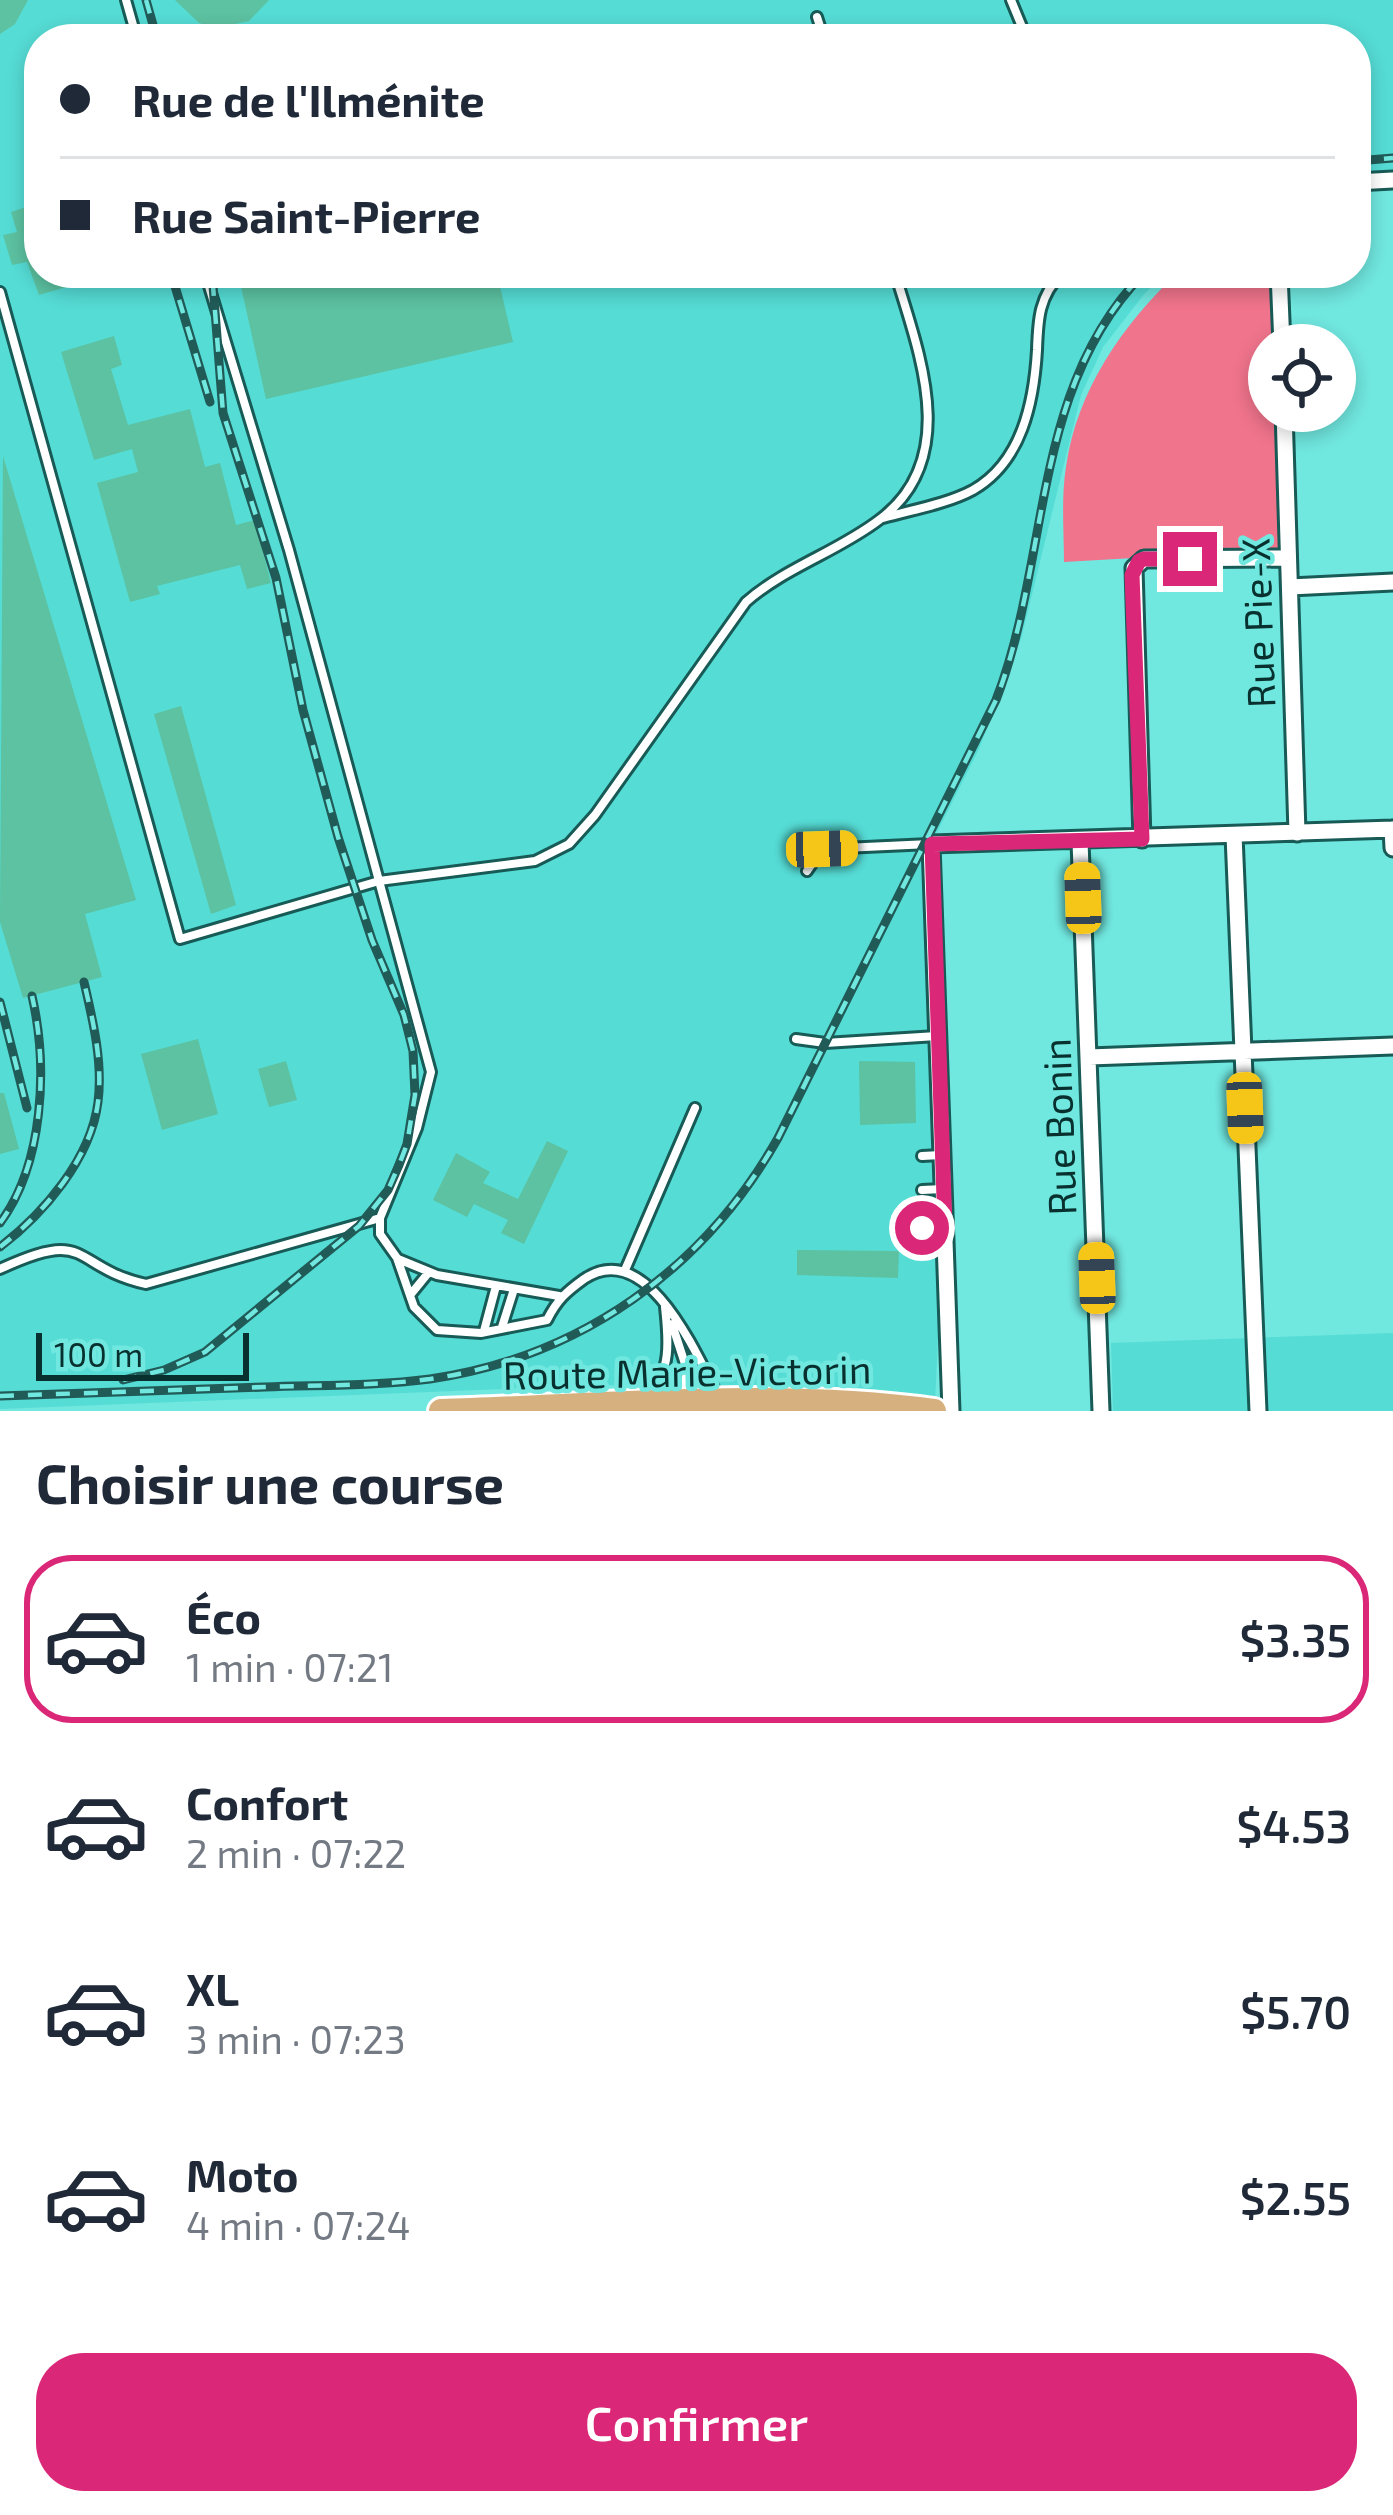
<!DOCTYPE html>
<html lang="fr">
<meta charset="utf-8">
<style>
:root{--surface:#fff;--page:#f6f6f7;--text:#1f2937;--muted:#747a83;--line:#e0e1e3;--accent:#db2777}
body{margin:0;font-family:"Exo 2",sans-serif;background:var(--page);color:var(--text);height:100vh;display:flex;flex-direction:column;font-size:45px;white-space:nowrap}
*{box-sizing:border-box;margin:0}
p{font-size:39px;color:var(--muted)}
.icon{flex:none;width:66px;height:66px;fill:none;stroke:currentColor;stroke-width:2;stroke-linecap:round;stroke-linejoin:round}
.map{position:relative;height:1411px;overflow:hidden}
.drawer{display:flex;flex-direction:column;background:var(--surface);flex:1}
.drawer>*{flex:none}
.banner{position:absolute;left:24px;top:24px;width:1347px;height:264px;border-radius:48px;box-shadow:0 6px 18px #0003;display:grid;align-content:center;height:264px;padding:0 36px;background:var(--surface)}
.buttons{position:absolute;left:1248px;top:324px;display:grid;gap:24px}
.buttons a{display:grid;place-items:center;width:108px;height:108px;border-radius:50%;background:var(--surface);box-shadow:0 6px 18px #0003;font-size:60px}
.scale{position:absolute;left:36px;bottom:30px;width:213px;box-sizing:border-box;padding-left:12px;border:6px solid #08302e;border-top:0;font-size:33px;line-height:42px;white-space:nowrap;color:#08302e;-webkit-text-stroke:9px #70e7df;paint-order:stroke}
.end{position:absolute;width:54px;height:54px;margin:-27px;border:15px solid #db2777;background:#fff;box-shadow:0 0 0 6px #fff}
.from{border-radius:50%}
.car{position:absolute;width:36px;height:72px;margin:-36px -18px;border-radius:15px;box-shadow:0 0 9px 3px #0007;background:linear-gradient(#f5c518 24%,#345 0 40%,#f5c518 0 76%,#345 0 86%,#f5c518 0)}
.banner b{display:flex;align-items:center;gap:42px;height:114px;font-size:45px}
.banner b+b{border-top:3px solid var(--line)}
.banner i{width:30px;height:30px;background:var(--text)}
ul{padding:0;list-style:none}
li{display:flex;align-items:center;gap:36px;height:168px;margin:0 24px 18px;padding:0 12px;border:6px solid transparent;border-radius:48px}
li div{flex:1}
li b{display:block;font-size:45px}
li em{font-style:normal;font-weight:600}
li.selected{border-color:var(--accent)}
li>.icon{width:108px;height:108px;stroke-width:1.5}
h2{padding:0 36px;font-size:54px;line-height:144px}
.action{display:flex;gap:24px;margin-top:auto;padding:24px 36px}
.action a{flex:1;height:138px;border-radius:48px;background:var(--accent);color:#fff;font-size:48px;font-weight:600;line-height:138px;text-align:center}
.map>svg:first-child{display:block}
.built{fill:#55dcd5}
.green{fill:#f0748c}
.building{fill:#5cc2a1}
.lines{fill:none;stroke-linecap:round;stroke-linejoin:round}
.lane-casing{stroke:#175a56;stroke-width:14}
.street-casing{stroke:#175a56;stroke-width:21}
.primary-casing{stroke:#fff;stroke-width:30}
.lane{stroke:#fff;stroke-width:8}
.street{stroke:#fff;stroke-width:15}
.primary{stroke:#d6b07f;stroke-width:24}
.rail-casing{stroke:#215b58;stroke-width:9}
.rail{stroke:#70e7df;stroke-width:4.5;stroke-dasharray:14;stroke-linecap:butt}
.route{stroke:#db2777;stroke-width:15}
.labels{text-anchor:middle;dominant-baseline:central;stroke-width:9;stroke-linejoin:round;paint-order:stroke}
.street-label{font-size:39px;fill:#08302e;stroke:#70e7df}
</style>
<div class="map">
<svg width="1393" height="1411" viewBox="0 0 1393 1411">
<rect width="100%" height="100%" fill="#70e7df"/>
<path class="built" d="M0 0H1393V174L1356 176V39H39V273H1166L1145 293 1103 347 1081 395 1021 639 979 749 931 844 940 1293 935 1403 842 1390 604 1385 0 1409Z
M1393 1333V1411H1113L1111 1343Z"/>
<path class="green" d="M1177 273H1275L1278 345H1269V411H1281L1288 549 1064 562C1064 532 1061 498 1066 467 1077 390 1122 326 1177 273Z"/>
<path class="building" d="M0 0H28L15 24 0 34Z
M175 0H269L249 21 216 28 199 23Z
M39 203V273H103L104 276 39 295 27 262 12 265 3 235 17 232 11 212Z
M238 273H474L477 288 499 282 513 342 266 399Z
M114 336 122 365 111 369 128 425 190 409 205 467 220 463 236 525 255 520 271 583 247 589 240 565 157 586 160 594 130 602 97 483 138 472 132 449 94 460 61 352Z
M3 456 136 900 85 914 102 977 23 998 0 922Z
M181 706 236 905 211 914 154 714Z
M198 1039 218 1114 162 1130 141 1054Z
M286 1061 297 1100 269 1107 258 1069Z
M859 1061 915 1062 916 1123 860 1125Z
M0 1093H4L19 1149 0 1154Z
M547 1141 568 1151 524 1244 501 1233 508 1220 474 1204 467 1217 433 1200 456 1153 490 1172 483 1183 518 1199Z
M797 1250 899 1251 898 1278 797 1275Z"/>
<g class="lines">
<g class="lane-casing">
<path id="lane" d="M126 0 137 39
M1011 0 1027 39
M817 17 824 39
M205 273 289 550 431 1072 417 1128 380 1218V1234L397 1258 414 1307 437 1330 481 1333 547 1320C557 1300 566 1292 584 1279 647 1237 696 1353 719 1398
M0 292 180 939 379 881 535 861 569 844 595 815 746 602C786 567 837 552 879 520 962 459 919 353 895 273
M883 518C911 510 947 504 973 490 1022 462 1034 402 1037 350 1038 319 1039 296 1062 273
M807 871 822 849 930 844
M796 1039 825 1043 937 1036
M922 1156 941 1155
M922 1190 943 1189
M922 1228H944
M398 1259 437 1275 559 1296
M0 1269C92 1226 70 1267 146 1284L380 1218
M625 1270 695 1108
M411 1294 429 1272
M672 1324 687 1370 683 1396
M502 1327 514 1289
M484 1331 496 1286
M647 1393C673 1374 668 1336 665 1307"/>
</g>
<g class="street-casing">
<path id="street" d="M1356 182 1393 180
M1279 273 1282 345
M1284 411 1297 833
M1290 587 1393 582
M1392 829 1393 848
M1234 835 1258 1411
M1142 839 1134 568 1144 559 1288 558
M1080 841 1101 1411
M1089 1057 1393 1046
M951 1411 931 844 1393 829"/>
</g>
<g class="primary-casing">
<path id="primary" d="M441 1411C605 1406 770 1389 934 1411"/>
</g>
<use href="#lane" class="lane"/>
<use href="#street" class="street"/>
<use href="#primary" class="primary"/>
<g class="rail-casing">
<path id="rail" d="M146 0 157 39
M1356 161 1393 158
M171 273 210 402
M0 1002 27 1108
M0 1223C44 1164 48 1066 32 996
M0 1247C43 1214 91 1159 98 1102 103 1062 93 1021 84 982
M123 1380 164 1370 205 1352 359 1226 388 1190 399 1165 407 1144 415 1095 413 1051 404 1015 372 940 338 837 303 710 276 578 223 413 212 273
M0 1396C88 1393 177 1390 265 1387 320 1385 376 1386 430 1379 581 1357 704 1269 778 1138L996 700C1051 558 1030 389 1144 273"/>
</g>
<use href="#rail" class="rail"/>
</g>
<g class="lines">
<path class="route" d="M922 1228H945L932 844 1142 839 1132 575 1139 561 1144 559H1190"/>
</g>
<g class="labels">
<g class="street-label">
<text transform="translate(1257 623) rotate(-92)">Rue Pie-X</text>
<text transform="translate(1058 1127) rotate(-92)">Rue Bonin</text>
<text transform="translate(687 1371) rotate(-1)">Route Marie-Victorin</text>
</g>
</g>
</svg>
<div class="buttons">
<a><svg class="icon" aria-label="locate" viewBox="0 0 24 24"><circle cx="12" cy="12" r="6"/><path d="M12 2v4M12 18v4M2 12h4M18 12h4"/></svg></a>
</div>
<div class="scale">100 m</div>
<i class="end from" style="left:922px;top:1228px"></i>
<i class="end" style="left:1190px;top:559px"></i>
<i class="car" style="left:822px;top:849px;rotate:88deg"></i>
<i class="car" style="left:1083px;top:898px;rotate:358deg"></i>
<i class="car" style="left:1245px;top:1108px;rotate:178deg"></i>
<i class="car" style="left:1097px;top:1278px;rotate:358deg"></i>
<div class="banner">
<b><i class="from"></i>Rue de l'Ilménite</b>
<b><i></i>Rue Saint-Pierre</b>
</div>
</div>
<section class="drawer">
<h2>Choisir une course</h2>
<ul>
<li class="selected"><svg class="icon" aria-label="car" viewBox="0 0 24 24"><path d="M5 17H2v-5l4-1 3-4h7l3 4 3 1v5h-3M9 17h6M6 11h13"/><circle cx="7" cy="17" r="2"/><circle cx="17" cy="17" r="2"/></svg><div><b>Éco</b><p>1 min · 07:21</p></div><em>$3.35</em></li>
<li><svg class="icon" aria-label="car" viewBox="0 0 24 24"><path d="M5 17H2v-5l4-1 3-4h7l3 4 3 1v5h-3M9 17h6M6 11h13"/><circle cx="7" cy="17" r="2"/><circle cx="17" cy="17" r="2"/></svg><div><b>Confort</b><p>2 min · 07:22</p></div><em>$4.53</em></li>
<li><svg class="icon" aria-label="car" viewBox="0 0 24 24"><path d="M5 17H2v-5l4-1 3-4h7l3 4 3 1v5h-3M9 17h6M6 11h13"/><circle cx="7" cy="17" r="2"/><circle cx="17" cy="17" r="2"/></svg><div><b>XL</b><p>3 min · 07:23</p></div><em>$5.70</em></li>
<li><svg class="icon" aria-label="car" viewBox="0 0 24 24"><path d="M5 17H2v-5l4-1 3-4h7l3 4 3 1v5h-3M9 17h6M6 11h13"/><circle cx="7" cy="17" r="2"/><circle cx="17" cy="17" r="2"/></svg><div><b>Moto</b><p>4 min · 07:24</p></div><em>$2.55</em></li>
</ul>
<div class="action"><a>Confirmer</a></div>
</section>
